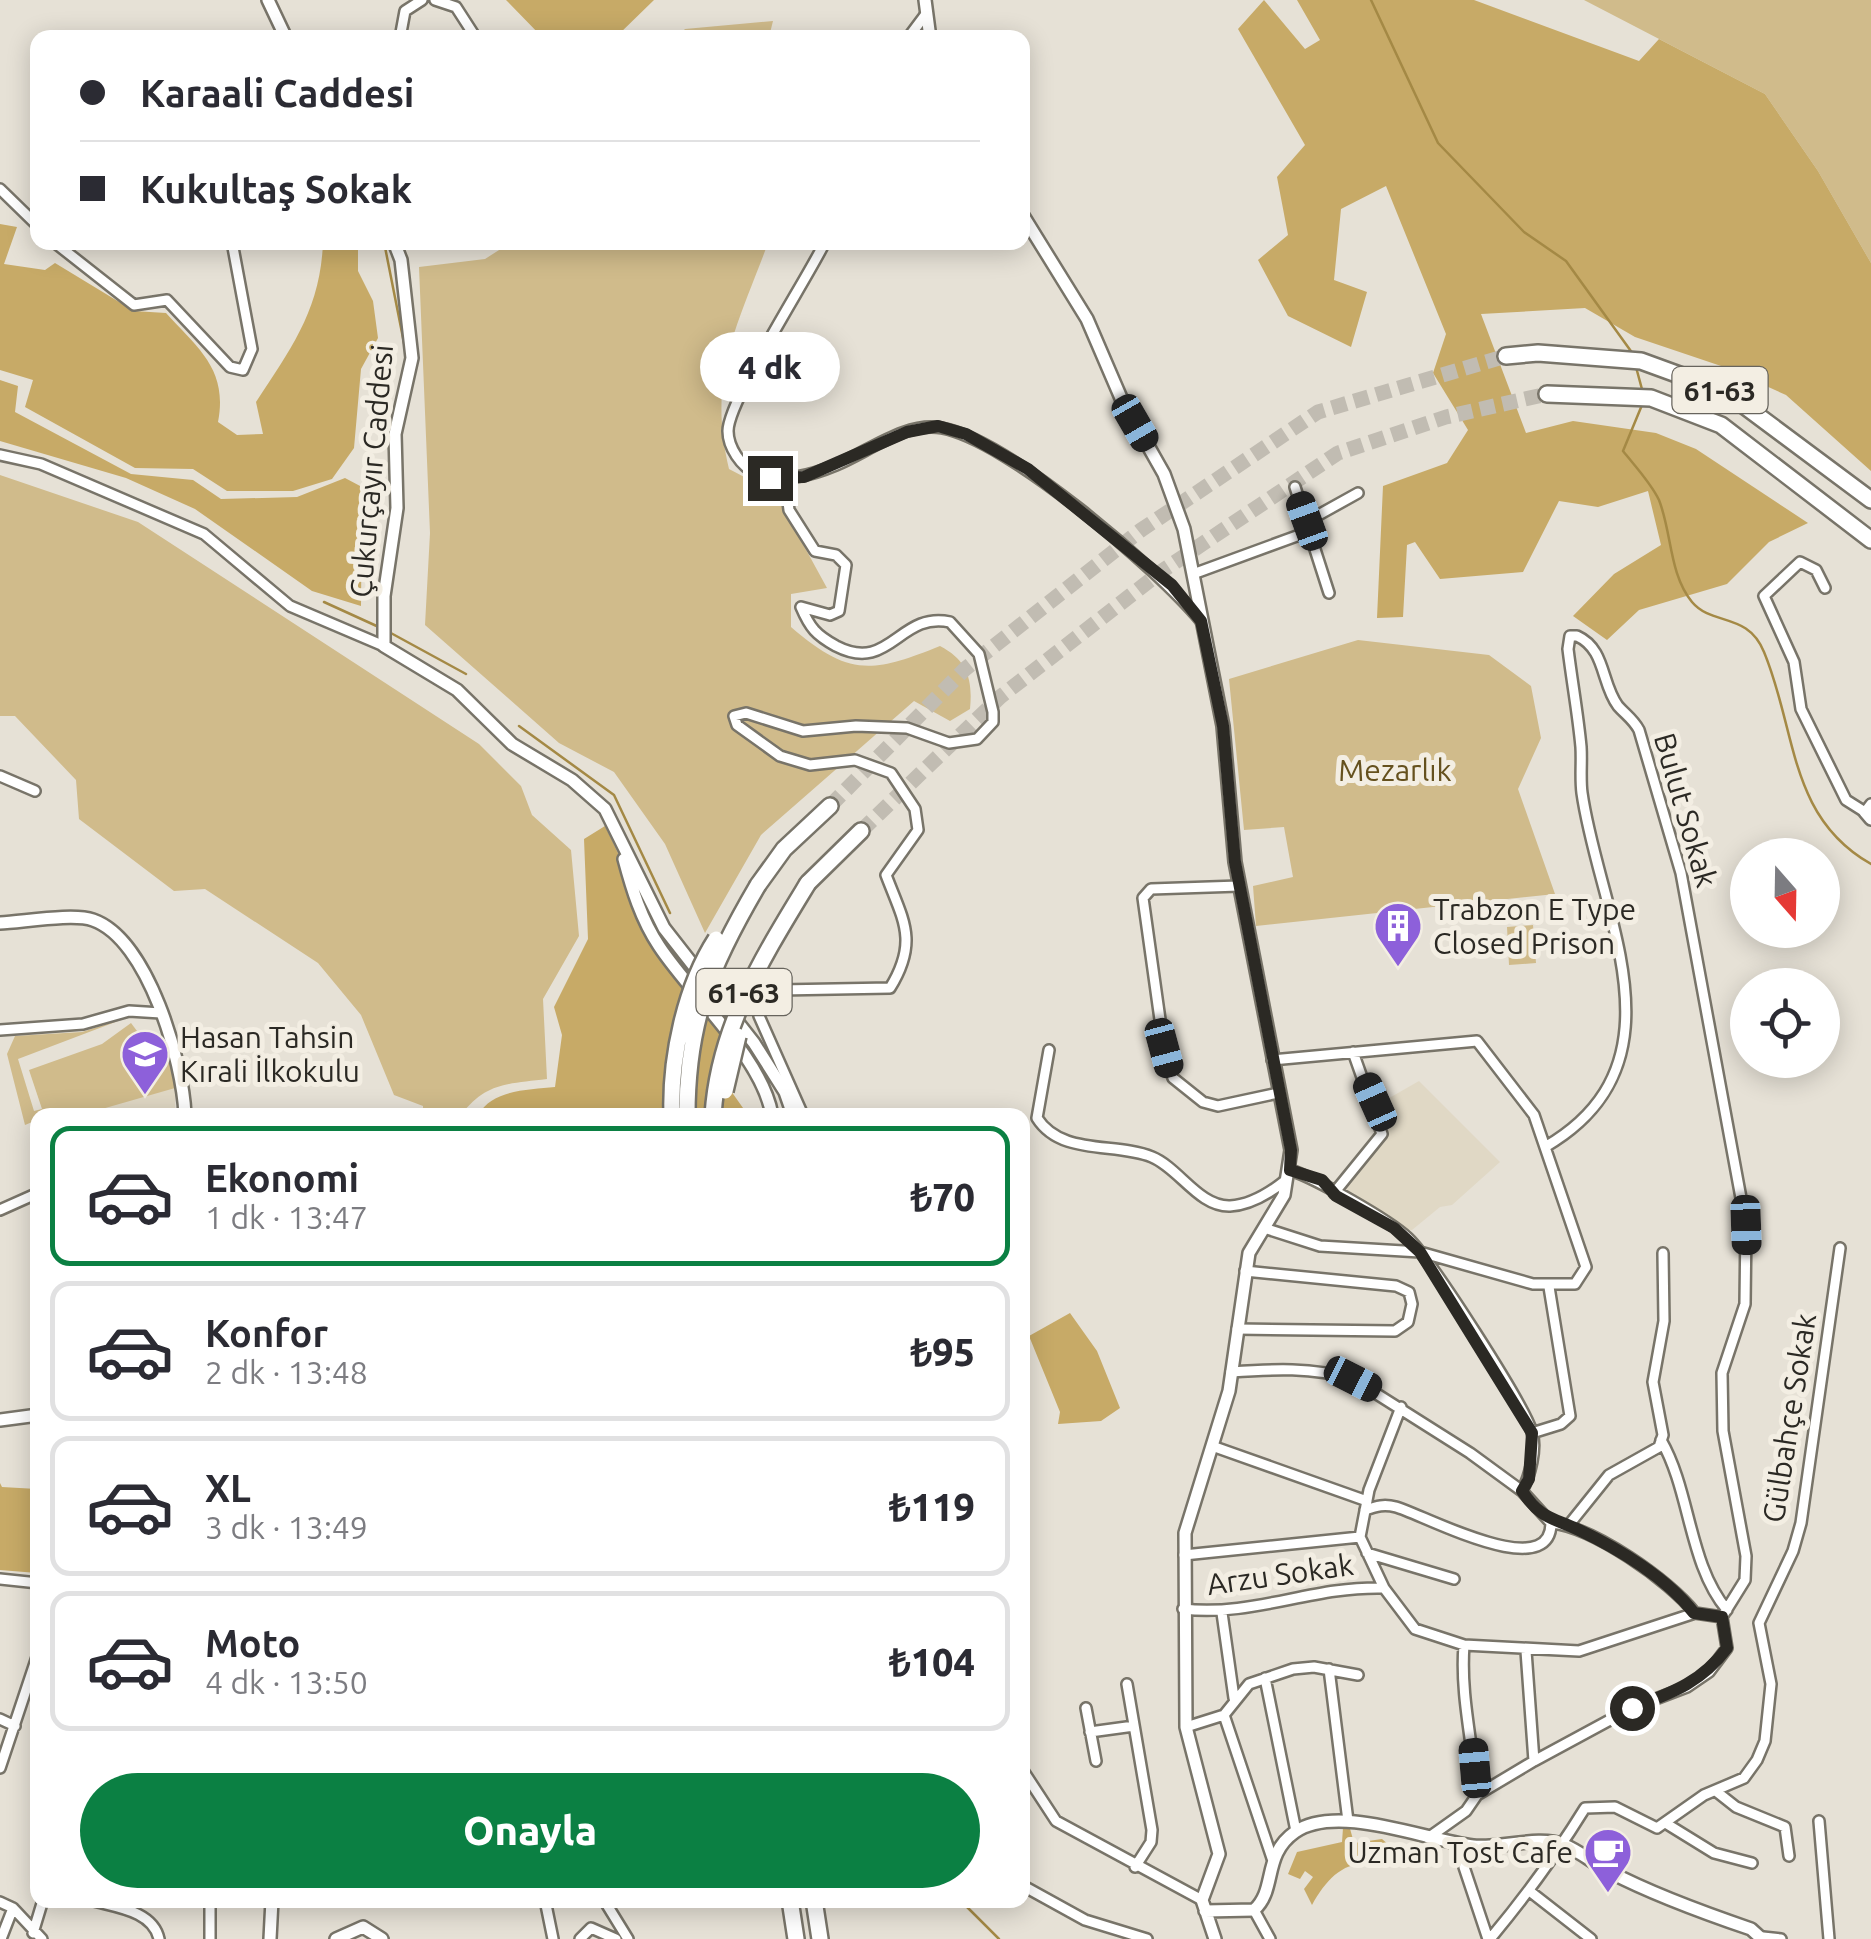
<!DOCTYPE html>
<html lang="tr">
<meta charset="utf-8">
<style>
:root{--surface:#fff;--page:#f7f7f7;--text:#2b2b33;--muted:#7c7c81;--line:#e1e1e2;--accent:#0b8043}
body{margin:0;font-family:Ubuntu,sans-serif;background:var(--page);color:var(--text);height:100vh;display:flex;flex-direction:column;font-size:38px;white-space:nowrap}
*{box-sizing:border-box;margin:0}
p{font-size:32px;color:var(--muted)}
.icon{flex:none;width:55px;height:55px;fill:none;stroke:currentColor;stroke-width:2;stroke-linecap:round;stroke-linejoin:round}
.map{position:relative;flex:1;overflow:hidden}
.side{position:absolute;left:30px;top:1108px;width:1000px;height:800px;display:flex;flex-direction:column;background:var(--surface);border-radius:20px;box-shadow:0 5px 25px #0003}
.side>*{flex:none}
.guide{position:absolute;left:30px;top:30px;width:1000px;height:220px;border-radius:20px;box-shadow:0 5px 25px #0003;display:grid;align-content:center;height:220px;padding:0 50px;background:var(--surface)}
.needle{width:65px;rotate:160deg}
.tools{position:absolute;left:1730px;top:838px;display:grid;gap:20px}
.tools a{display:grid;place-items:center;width:110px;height:110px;border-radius:50%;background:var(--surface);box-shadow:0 5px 25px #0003;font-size:50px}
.end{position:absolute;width:45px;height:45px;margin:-22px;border:12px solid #2b2924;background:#fff;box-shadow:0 0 0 5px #fff}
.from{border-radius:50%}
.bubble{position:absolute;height:70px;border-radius:35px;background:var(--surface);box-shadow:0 5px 25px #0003;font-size:32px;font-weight:800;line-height:70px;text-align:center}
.car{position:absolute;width:30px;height:60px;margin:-30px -15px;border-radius:12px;box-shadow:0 0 8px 2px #0007;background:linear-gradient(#222 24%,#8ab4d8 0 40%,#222 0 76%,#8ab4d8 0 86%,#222 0)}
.guide b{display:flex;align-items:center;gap:35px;height:95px;font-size:38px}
.guide b+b{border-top:2px solid var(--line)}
.guide i{width:25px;height:25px;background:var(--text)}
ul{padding:18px 0 0;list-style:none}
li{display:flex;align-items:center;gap:30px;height:140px;margin:0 20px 15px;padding:0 30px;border:5px solid var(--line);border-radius:20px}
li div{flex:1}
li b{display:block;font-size:38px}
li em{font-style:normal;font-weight:800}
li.active{border-color:var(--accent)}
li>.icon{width:90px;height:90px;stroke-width:1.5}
.button{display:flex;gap:20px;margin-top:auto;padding:20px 50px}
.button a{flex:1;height:115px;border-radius:60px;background:var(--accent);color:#fff;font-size:40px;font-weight:800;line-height:115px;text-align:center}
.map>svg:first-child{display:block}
.built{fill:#e0d8c5}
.green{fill:#d0bb8b}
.forest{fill:#c7aa67}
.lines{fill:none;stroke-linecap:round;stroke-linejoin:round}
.stream{stroke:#a48945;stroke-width:2.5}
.primary-tunnel{stroke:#c1bcb2;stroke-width:15;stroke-dasharray:15 8;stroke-linecap:butt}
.minor-casing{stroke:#787469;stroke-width:14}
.tertiary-casing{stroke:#787469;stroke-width:16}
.primary-casing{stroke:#787469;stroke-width:20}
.minor{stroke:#fff;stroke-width:9}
.tertiary{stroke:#fff;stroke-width:11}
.primary{stroke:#fff;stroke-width:15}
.primary-bridge-casing{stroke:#787469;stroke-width:20;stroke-linecap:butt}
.primary-bridge{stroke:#fff;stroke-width:15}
.route{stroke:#2b2924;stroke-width:12}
.labels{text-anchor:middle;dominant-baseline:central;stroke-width:10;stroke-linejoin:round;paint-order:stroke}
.shield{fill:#f3eee3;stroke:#67645d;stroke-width:2.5}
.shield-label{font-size:28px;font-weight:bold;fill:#2b2924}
.street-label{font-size:30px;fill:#2b2924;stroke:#f3eee3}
.park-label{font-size:30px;fill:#65511e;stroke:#f3eee3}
.poi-label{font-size:30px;fill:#2b2924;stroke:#f3eee3;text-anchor:start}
</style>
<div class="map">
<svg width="1871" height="1939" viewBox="0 0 1871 1939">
<rect width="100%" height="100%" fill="#e6e1d6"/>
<path class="built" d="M175 1079V1115H54Z
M1419 1081 1500 1162 1452 1205 1440 1207 1412 1230 1402 1229 1341 1193 1387 1137 1384 1101Z"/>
<path class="green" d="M1584 0H1871V263L1818 171 1765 94Z
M773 21 769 37H677L685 29Z
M510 243H768C737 327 707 377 729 469L775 493 827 588 791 594V627C848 676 871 674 940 646 967 660 973 679 970 709L950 721 914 701 761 835 705 933 665 844 614 772 559 743 425 625 430 533 419 267 485 259Z
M0 475 138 522 479 744 521 786 532 815 571 850 579 936 543 999 547 1079C508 1084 486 1082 461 1115H423V1106L394 1095 361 1015 318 963 205 889 174 891 79 819 76 780 15 716H0Z
M1358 640 1489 655 1531 686 1541 738 1518 789 1555 894 1256 926 1253 886 1293 877 1284 827 1244 830 1229 679Z
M1533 925 1536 963 1509 965 1507 927Z
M126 1018 18 1059 34 1111 42 1109 29 1070 102 1044 131 1023 158 1059 168 1053 175 1088 81 1115H38L37 1120 25 1125 7 1054 15 1036 82 1032Z"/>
<path class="forest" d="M506 0H654L616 37 543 38Z
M1264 0 1305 49 1320 40 1297 0H1474L1639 61 1659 39 1765 94 1818 171 1871 263V471L1786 395 1724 367 1635 337 1585 308 1481 314 1526 433 1573 421 1656 433 1696 449 1808 523 1769 542 1727 584 1639 610 1607 640 1573 616 1614 574 1661 545 1648 491 1598 507 1559 501 1523 572 1440 579 1415 542 1407 545 1403 617 1377 618 1383 486 1447 463 1468 430 1433 373 1446 334 1386 186 1341 209 1334 280 1367 292 1351 347 1288 316 1258 260 1288 235 1277 177 1305 145 1238 29Z
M0 224 17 227 4 264 45 270 55 263 134 311 166 313C199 349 228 370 218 422L237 435 263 434 256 402C292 347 320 310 323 243H358V271L373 301 378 338 361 369 354 448 332 479 293 491H227L193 469 135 468 25 407 33 380 0 370Z
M0 380 18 386 15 412 131 474 193 480 221 499 297 497 345 478 362 487 361 606 312 591 195 509 126 478 0 441Z
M605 826 685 993 725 1026 731 1091 748 1115H478C493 1089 529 1090 555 1087L562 1035 554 1007 588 939 584 839Z
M1070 1313 1097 1351 1120 1408 1101 1421 1058 1424 1060 1412 1029 1336Z
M0 1483 2 1487 37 1489V1573L0 1570Z
M1349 1825 1354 1843 1382 1839 1389 1845 1388 1855 1376 1864C1345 1859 1327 1878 1312 1905L1304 1889 1313 1877 1305 1871 1300 1879 1288 1874 1297 1852 1342 1842 1343 1828Z"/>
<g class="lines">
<path class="stream" d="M1371 0 1438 143 1524 232 1566 261 1633 354
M384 242 406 353
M1636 367 1643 393
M1642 405 1623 451C1635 466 1651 483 1659 500 1672 533 1669 574 1692 602 1712 626 1748 612 1764 652 1797 731 1788 817 1871 864
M324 602 381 628
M389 632 466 674
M519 726 614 795 670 913
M960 1900 999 1939"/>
<path class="primary-tunnel" d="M830 806 965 669 1141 530 1318 412 1506 356
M861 831 1000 697 1162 571 1338 453 1446 417 1547 394"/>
<g class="minor-casing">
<path id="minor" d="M435 0 456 7 476 38
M400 38 405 11 422 0
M908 38 926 14
M0 189 38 226
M54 242 134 305 167 300 230 367 243 370 252 349 232 242
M825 242C807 279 728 401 728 431 728 447 741 467 756 473 783 483 810 476 836 465 868 452 906 421 942 428 1008 440 1157 568 1201 621
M0 455 41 464 204 534 290 606 384 646
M785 478 789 510 815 551 836 555 846 565 839 611 830 615 801 607C810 628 816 635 836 646 890 674 899 611 950 622L979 654 993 712V722L977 739 949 743 907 728 856 726 803 731 746 713 734 716 737 725 780 756 810 765 855 760 891 773 915 809 918 830 886 875C903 920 919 941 890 988L780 990 757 998 759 1016 803 1115
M1295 487 1329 593
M1193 574 1305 533 1313 518 1358 493
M1825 588 1816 570 1800 562 1764 596 1794 662 1801 709 1846 800 1865 812 1871 804
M0 776 35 791
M1239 886 1151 889 1143 898 1164 1048 1173 1078 1203 1102 1218 1106 1278 1093
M0 1030 83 1024 129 1011 161 1013
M1049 1050 1037 1118C1061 1156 1115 1142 1152 1157 1179 1168 1199 1207 1230 1206 1250 1205 1271 1192 1286 1180
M1545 1147C1690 1063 1599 914 1582 793 1580 778 1582 762 1581 747 1578 714 1572 682 1568 649L1570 636H1577C1606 649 1601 684 1618 706 1626 715 1633 719 1639 730L1681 873 1746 1225 1745 1304 1722 1373 1723 1431 1746 1556 1745 1580 1722 1617
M1290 1170C1315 1178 1389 1220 1408 1238 1431 1260 1523 1403 1532 1432 1537 1449 1530 1476 1522 1491
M1334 1193 1382 1134 1353 1052
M0 1210 38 1193
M1264 1228 1320 1246 1420 1252 1533 1284H1575L1586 1267 1534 1115 1477 1041 1272 1060
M1237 1329 1395 1331 1408 1322 1412 1304 1409 1292 1396 1286 1245 1271
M1231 1372C1273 1369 1312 1367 1353 1379L1470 1453 1522 1491 1551 1523C1551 1585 1422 1514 1396 1507 1384 1504 1377 1506 1365 1510
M1401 1407 1369 1490 1360 1537 1384 1588 1415 1629 1464 1645 1579 1651 1695 1613 1722 1617 1727 1648 1709 1672 1687 1687 1632 1708 1534 1761 1477 1795 1466 1811 1428 1838
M1532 1433 1561 1424 1570 1416 1549 1287
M1661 1440C1691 1492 1688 1563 1727 1610
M1212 1446 1367 1501
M1551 1523C1593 1527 1669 1580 1695 1613
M1568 1526 1609 1475 1659 1447 1663 1435 1653 1382 1664 1321 1663 1253
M1367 1553 1454 1579
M1184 1555 1360 1537
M0 1579 38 1583
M1183 1609C1254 1617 1311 1586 1384 1588
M1222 1613 1234 1698
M1464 1645C1460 1695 1473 1744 1477 1795
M1526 1651 1534 1761
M1329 1669 1348 1821
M1265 1678 1296 1831
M1127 1684 1152 1830 1151 1842 1135 1867
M1086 1708 1096 1761
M1224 1715 1272 1858
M0 1719 15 1726
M1186 1727 1224 1715 1249 1684 1293 1669 1314 1667 1358 1675
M1090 1732 1134 1726
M0 1768 38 1654
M1022 1769 1056 1821 1202 1900
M1717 1792 1736 1807 1785 1827 1789 1856
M1819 1821 1829 1939
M1667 1824 1714 1853 1752 1863
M1478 1846 1464 1867 1488 1939
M1027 1888 1085 1920 1147 1939
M1532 1893 1591 1939
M90 1900C114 1907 153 1910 159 1939
M545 1900 553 1939
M604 1900 628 1939
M0 1902 13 1908 42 1939
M1254 1910 1270 1939
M33 1933 43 1900
M1763 1937 1781 1939
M1 1939 13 1908
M210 1939V1900
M580 1939 591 1928 616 1939
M1490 1939C1525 1897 1556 1855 1585 1808L1615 1807 1657 1828 1704 1795 1744 1778 1757 1760 1765 1741 1771 1684 1759 1623 1793 1551 1801 1523 1840 1248"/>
</g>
<g class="tertiary-casing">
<path id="tertiary" d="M268 0 286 38
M925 0 930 38
M1022 214 1087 319 1121 398 1164 474 1184 529 1223 726 1235 862 1291 1150 1284 1195 1249 1253 1229 1391 1185 1533 1186 1727 1219 1854 1202 1900 1215 1939
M394 242 401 260 412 358 395 434 397 508 384 596V646L457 690 512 744 572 780 605 809 664 928 754 1043 785 1092 793 1115
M1865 812 1871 819
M624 859C632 889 641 919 659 946 691 995 762 1057 772 1115
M0 923C23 922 73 913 93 920 148 939 183 1062 185 1115
M0 1420 38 1415
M1205 1911 1254 1910C1277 1890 1262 1855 1295 1832 1337 1803 1426 1840 1473 1846 1500 1849 1538 1835 1564 1845 1580 1851 1594 1864 1610 1872 1654 1895 1704 1913 1751 1929L1762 1939
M270 1939 272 1900
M336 1939 363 1927 382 1939"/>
</g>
<g class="primary-casing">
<path id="primary" d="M1506 356 1538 353 1641 361 1726 392 1871 500
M1547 394 1651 398 1721 425 1871 540
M808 883 861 831
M758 885 784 849 830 806
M790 1900 796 1939
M814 1900 820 1939"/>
</g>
<use href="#minor" class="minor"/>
<use href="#tertiary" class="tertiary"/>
<use href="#primary" class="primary"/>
<g class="primary-bridge-casing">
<path id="primary-bridge" d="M725 1091 738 1036
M672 1115C670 1058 685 987 716 939
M687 1115C687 1020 711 965 758 885
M713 1115C719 1026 763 957 808 883"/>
</g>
<use href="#primary-bridge" class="primary-bridge"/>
</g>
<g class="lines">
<path class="route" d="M770 478 804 477 907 432 938 426 966 434 1028 469 1172 585 1201 621 1223 726 1235 862 1291 1150 1290 1170 1322 1180 1336 1196 1394 1228 1420 1252 1532 1433 1529 1479 1522 1491C1541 1519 1551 1517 1579 1530 1619 1549 1667 1578 1694 1613L1722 1617 1727 1648C1701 1683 1671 1693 1632 1708"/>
</g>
<defs>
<g id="building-pin" transform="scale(2.5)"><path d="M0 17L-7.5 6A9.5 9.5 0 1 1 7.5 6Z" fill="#8d60da" stroke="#f3eee3"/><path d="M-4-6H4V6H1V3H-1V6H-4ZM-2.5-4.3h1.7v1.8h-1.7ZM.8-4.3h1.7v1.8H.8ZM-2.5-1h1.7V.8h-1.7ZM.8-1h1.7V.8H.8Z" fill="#fff"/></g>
<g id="school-pin" transform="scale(2.5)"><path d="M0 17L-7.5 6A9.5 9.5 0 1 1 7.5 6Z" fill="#8d60da" stroke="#f3eee3"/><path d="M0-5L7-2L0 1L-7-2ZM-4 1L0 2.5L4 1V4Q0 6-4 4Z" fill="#fff"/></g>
<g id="cafe-pin" transform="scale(2.5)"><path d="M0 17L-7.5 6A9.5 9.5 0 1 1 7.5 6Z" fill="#8d60da" stroke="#f3eee3"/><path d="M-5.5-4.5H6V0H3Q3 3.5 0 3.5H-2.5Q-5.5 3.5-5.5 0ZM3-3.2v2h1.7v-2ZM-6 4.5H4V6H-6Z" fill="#fff"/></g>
</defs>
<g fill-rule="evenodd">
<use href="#building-pin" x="1398" y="926"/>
<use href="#school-pin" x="145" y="1054"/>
<use href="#cafe-pin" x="1608" y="1852"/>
</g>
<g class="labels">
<g class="shield">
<rect x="1672.5" y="367" width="95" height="46" rx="8"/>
<rect x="696.5" y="969" width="95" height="46" rx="8"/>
</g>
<g class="shield-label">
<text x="1720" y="390">61-63</text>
<text x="744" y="992">61-63</text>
</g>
<g class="street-label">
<text transform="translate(371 471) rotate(-85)">Çukurçayır Caddesi</text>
<text transform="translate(1686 810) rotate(74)">Bulut Sokak</text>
<text transform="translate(1789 1418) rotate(-81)">Gülbahçe Sokak</text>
<text transform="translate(1280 1574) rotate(-8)">Arzu Sokak</text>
</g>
<g class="park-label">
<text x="1395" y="770">Mezarlık</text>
</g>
<g class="poi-label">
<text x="1433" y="909">Trabzon E Type<tspan x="1433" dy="34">Closed Prison</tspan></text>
<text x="180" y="1037">Hasan Tahsin<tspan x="180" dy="34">Kırali İlkokulu</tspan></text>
<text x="1573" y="1852" text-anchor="end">Uzman Tost Cafe</text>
</g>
</g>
</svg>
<div class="tools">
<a><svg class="needle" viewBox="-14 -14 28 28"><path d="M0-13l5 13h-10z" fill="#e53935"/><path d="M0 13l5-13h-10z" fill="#7c7c81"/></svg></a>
<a><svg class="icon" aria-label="locate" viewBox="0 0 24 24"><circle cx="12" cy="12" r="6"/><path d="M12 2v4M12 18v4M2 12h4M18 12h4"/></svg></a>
</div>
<i class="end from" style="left:1632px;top:1708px"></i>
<i class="end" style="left:770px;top:478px"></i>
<div class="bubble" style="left:700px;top:332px;width:140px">4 dk</div>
<i class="car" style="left:1135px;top:423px;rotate:150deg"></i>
<i class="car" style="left:1307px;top:521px;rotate:340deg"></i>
<i class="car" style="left:1164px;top:1048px;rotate:165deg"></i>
<i class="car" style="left:1375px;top:1102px;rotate:336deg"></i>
<i class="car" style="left:1746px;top:1225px;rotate:178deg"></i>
<i class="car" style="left:1353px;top:1379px;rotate:117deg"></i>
<i class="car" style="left:1475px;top:1768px;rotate:355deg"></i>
<div class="guide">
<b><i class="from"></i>Karaali Caddesi</b>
<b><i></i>Kukultaş Sokak</b>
</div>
<section class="side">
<ul>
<li class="active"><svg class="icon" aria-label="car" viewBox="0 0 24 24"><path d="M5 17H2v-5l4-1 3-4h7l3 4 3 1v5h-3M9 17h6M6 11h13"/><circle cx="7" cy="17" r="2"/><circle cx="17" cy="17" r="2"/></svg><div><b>Ekonomi</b><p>1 dk · 13:47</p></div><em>₺70</em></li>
<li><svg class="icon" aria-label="car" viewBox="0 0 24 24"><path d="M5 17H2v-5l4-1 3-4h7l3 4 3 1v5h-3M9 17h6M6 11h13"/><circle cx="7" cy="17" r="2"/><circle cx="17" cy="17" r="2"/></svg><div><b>Konfor</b><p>2 dk · 13:48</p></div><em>₺95</em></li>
<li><svg class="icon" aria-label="car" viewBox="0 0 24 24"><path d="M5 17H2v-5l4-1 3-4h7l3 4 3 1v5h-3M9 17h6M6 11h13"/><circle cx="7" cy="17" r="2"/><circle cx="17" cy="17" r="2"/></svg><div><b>XL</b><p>3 dk · 13:49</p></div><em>₺119</em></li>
<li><svg class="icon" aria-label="car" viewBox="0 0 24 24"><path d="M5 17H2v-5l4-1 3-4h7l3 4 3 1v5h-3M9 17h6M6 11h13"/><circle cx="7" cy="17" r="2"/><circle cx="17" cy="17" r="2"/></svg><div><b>Moto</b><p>4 dk · 13:50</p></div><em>₺104</em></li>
</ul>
<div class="button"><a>Onayla</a></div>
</section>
</div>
